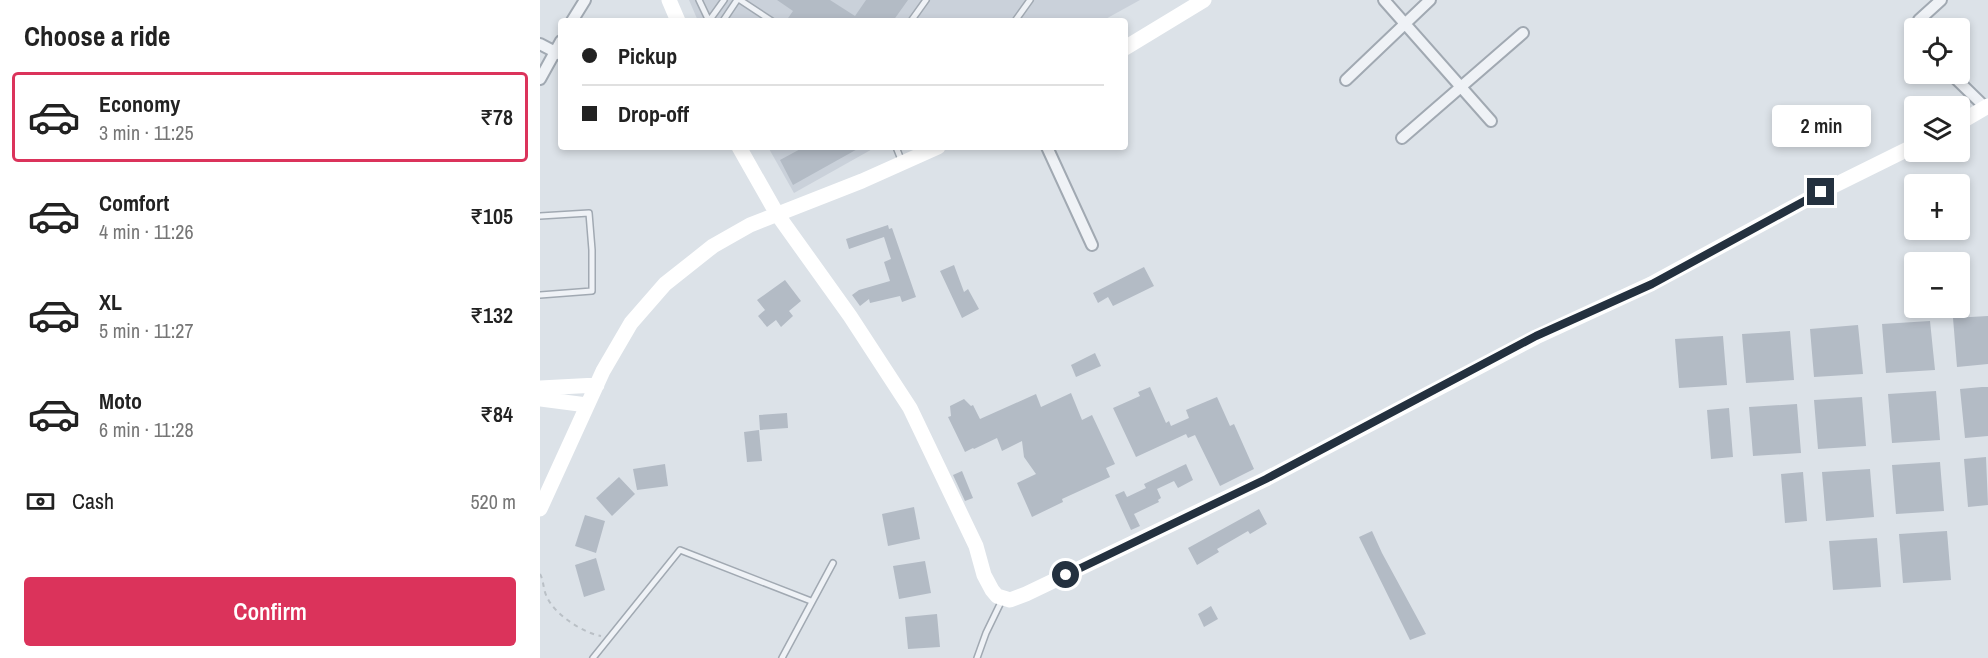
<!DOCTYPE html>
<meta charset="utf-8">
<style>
:root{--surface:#fff;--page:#f2f2f2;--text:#222;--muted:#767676;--line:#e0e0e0;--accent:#db335b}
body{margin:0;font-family:"Archivo Narrow",sans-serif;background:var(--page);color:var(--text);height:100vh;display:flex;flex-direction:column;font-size:22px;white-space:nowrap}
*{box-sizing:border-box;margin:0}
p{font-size:20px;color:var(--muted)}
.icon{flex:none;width:33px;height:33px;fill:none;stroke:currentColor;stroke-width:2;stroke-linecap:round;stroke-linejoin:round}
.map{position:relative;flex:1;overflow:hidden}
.panel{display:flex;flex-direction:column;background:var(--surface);width:540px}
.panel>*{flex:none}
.top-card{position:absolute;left:18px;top:18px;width:570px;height:132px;border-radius:6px;box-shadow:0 3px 9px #0003;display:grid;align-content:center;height:132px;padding:0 24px;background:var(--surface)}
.buttons{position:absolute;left:1364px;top:18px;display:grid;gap:12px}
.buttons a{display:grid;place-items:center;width:66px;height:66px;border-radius:6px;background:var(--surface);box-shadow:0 3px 9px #0003;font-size:30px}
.end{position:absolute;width:27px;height:27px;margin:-14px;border:8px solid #24313f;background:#fff;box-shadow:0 0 0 3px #fff}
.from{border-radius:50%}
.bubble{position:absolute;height:42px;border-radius:6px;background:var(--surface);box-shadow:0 3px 9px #0003;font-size:20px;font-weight:600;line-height:42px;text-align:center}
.top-card b{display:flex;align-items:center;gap:21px;height:57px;font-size:22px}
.top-card b+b{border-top:2px solid var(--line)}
.top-card i{width:15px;height:15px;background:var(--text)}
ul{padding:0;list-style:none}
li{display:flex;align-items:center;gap:18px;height:90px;margin:0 12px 9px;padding:0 12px;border:3px solid transparent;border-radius:6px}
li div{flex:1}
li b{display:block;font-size:22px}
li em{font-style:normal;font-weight:600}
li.active{border-color:var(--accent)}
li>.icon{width:54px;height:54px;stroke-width:1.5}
h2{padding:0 24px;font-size:27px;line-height:72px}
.pay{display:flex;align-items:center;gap:15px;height:66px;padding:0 24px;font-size:22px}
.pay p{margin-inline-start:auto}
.cta{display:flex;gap:12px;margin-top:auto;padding:12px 24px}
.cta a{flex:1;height:69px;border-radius:6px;background:var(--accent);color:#fff;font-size:24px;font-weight:600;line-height:69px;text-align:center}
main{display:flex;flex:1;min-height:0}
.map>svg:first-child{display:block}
.built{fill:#cad1da}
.building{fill:#b3bbc5}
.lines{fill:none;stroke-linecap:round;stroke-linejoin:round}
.lane-casing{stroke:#a1a9b2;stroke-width:8}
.street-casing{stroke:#a1a9b2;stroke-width:14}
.path{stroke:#bac0c6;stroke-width:2;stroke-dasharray:4.5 4.5;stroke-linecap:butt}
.lane{stroke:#eff2f6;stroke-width:5}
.street{stroke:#eff2f6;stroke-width:10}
.secondary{stroke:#fff;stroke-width:15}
.route{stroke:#24313f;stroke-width:8}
</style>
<main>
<section class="panel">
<h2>Choose a ride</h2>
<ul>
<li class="active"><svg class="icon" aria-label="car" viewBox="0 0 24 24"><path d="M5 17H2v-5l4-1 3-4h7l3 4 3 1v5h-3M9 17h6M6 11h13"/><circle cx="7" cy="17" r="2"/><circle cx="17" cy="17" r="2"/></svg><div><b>Economy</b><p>3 min · 11:25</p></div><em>₹78</em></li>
<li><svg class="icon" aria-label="car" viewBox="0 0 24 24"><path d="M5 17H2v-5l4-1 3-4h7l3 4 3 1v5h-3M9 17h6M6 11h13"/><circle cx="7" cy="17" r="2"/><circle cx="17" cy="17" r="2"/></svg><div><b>Comfort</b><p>4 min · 11:26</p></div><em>₹105</em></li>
<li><svg class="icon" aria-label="car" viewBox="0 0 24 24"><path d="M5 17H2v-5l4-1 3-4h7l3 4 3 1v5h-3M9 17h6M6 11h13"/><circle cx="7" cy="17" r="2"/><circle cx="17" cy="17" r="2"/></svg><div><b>XL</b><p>5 min · 11:27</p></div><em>₹132</em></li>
<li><svg class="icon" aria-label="car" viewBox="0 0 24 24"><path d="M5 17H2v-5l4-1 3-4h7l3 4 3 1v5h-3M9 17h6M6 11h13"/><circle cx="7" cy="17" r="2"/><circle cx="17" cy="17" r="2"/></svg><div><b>Moto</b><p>6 min · 11:28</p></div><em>₹84</em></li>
</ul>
<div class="pay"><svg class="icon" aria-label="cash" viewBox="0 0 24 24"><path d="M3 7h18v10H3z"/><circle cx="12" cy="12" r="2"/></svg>Cash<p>520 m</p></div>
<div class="cta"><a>Confirm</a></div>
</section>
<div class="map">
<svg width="1448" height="658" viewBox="0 0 1448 658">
<rect width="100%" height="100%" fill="#dce2e8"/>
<path class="built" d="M149 0H600L562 21H158Z
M228 147H336L254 193Z"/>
<path class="building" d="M237 0H290L315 16 326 0H368L353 21H246L253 11Z
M264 147H321L253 185 240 160Z
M348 225 349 229 352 228 376 297 362 302 360 296 330 303 329 299 320 306 312 295 319 290 350 281 344 262 351 259 344 237 309 249 306 239Z
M414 265 424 292 428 289 439 309 422 318 400 271Z
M604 267 614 286 573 306 568 297 558 303 553 293Z
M245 280 261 301 249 311 253 316 241 327 236 320 227 327 218 316 225 310 217 300Z
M1448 316V364L1417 367 1413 318Z
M1390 321 1395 370 1346 373 1342 324Z
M1318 325 1323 374 1274 377 1270 329Z
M1250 331 1254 380 1206 383 1202 334Z
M1183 336 1187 385 1139 388 1135 339Z
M555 353 561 366 536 377 531 365Z
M610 387 626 423 629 421 631 426 649 418 646 410 677 397 690 426 694 424 714 469 680 486 655 435 648 438 646 434 596 457 573 408 600 396 598 392Z
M1442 387H1448V436L1425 438 1420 389Z
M1396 391 1400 440 1352 443 1348 394Z
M531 393 542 420 552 415 575 464 566 468 570 477 522 499 523 502 492 517 477 483 496 474 484 457 482 441 462 451 457 438 434 449 433 448 425 452 408 417 411 416 410 406 424 399 431 406 433 405 440 419 496 394 501 407Z
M1322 397 1326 446 1278 449 1274 400Z
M1257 404 1261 453 1213 456 1209 407Z
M1189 408 1193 457 1171 459 1167 410Z
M247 413 248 428 220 430 219 415Z
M219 430 222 461 207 462 204 432Z
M1446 457 1448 505 1428 507 1424 459Z
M1400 462 1404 511 1356 514 1352 465Z
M125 464 128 486 97 490 93 469Z
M646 464 653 480 638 488 634 481 617 489 621 498 618 500 619 502 594 514 600 526 591 530 575 495 584 491 587 497 606 488 604 484Z
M1330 469 1334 517 1286 521 1282 472Z
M422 471 433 498 425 501 413 475Z
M1263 472 1267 521 1245 523 1241 474Z
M79 477 95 494 72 516 56 498Z
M374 507 380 539 348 546 342 514Z
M719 509 727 524 710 534 708 531 677 549 679 552 657 565 648 548Z
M45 515 65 521 56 553 35 546Z
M832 531 842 553 886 634 870 640 819 537Z
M1407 531 1411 580 1363 583 1359 534Z
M1337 538 1341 587 1293 590 1289 541Z
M56 558 65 590 44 597 35 565Z
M385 561 391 593 359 599 353 566Z
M671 606 678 619 664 627 658 614Z
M397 614 400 647 368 649 365 617Z"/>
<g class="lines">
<g class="lane-casing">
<path id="lane" d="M159 0 169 21
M200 0 232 21
M169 21 184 0
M183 21 197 0
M371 21 386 0
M475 21 490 0
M356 147 362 162
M0 216 49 213 52 250V291L0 295
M53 658 140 550 271 601
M242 658 293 563
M437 658 446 633 462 600"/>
</g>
<g class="street-casing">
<path id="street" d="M844 0 951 121
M32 21 45 0
M1377 28 1379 20 1401 0
M0 44 21 55
M1411 74 1445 107
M0 79 21 41
M806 80 890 0
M862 138 983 33
M507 147 552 245"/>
</g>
<path class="path" d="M0 574C4 581 3 590 7 597 14 614 43 633 61 636"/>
<use href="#lane" class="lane"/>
<use href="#street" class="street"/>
<path class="secondary" d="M129 0 138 21
M585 48 664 0
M1419 123 1448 106
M199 147 237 214 310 316 370 408 436 546 444 575 452 590 457 596 470 600 486 594 726 479 996 337 1111 284 1281 192 1374 146
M0 388 57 385
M0 399 47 405
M0 509 63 371 91 323 125 284 173 246 210 225 322 181 398 147"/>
</g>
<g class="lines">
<path class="route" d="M526 575 726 479 996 336 1112 284 1281 192"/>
</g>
</svg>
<div class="buttons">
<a><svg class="icon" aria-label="locate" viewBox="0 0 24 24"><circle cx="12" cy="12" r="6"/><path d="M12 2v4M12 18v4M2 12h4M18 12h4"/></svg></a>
<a><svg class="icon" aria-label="layers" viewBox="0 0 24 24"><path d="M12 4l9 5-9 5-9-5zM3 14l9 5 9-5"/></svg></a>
<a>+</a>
<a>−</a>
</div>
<i class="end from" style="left:526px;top:575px"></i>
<i class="end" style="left:1281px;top:192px"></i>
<div class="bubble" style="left:1232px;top:105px;width:99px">2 min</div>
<div class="top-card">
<b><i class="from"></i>Pickup</b>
<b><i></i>Drop-off</b>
</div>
</div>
</main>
